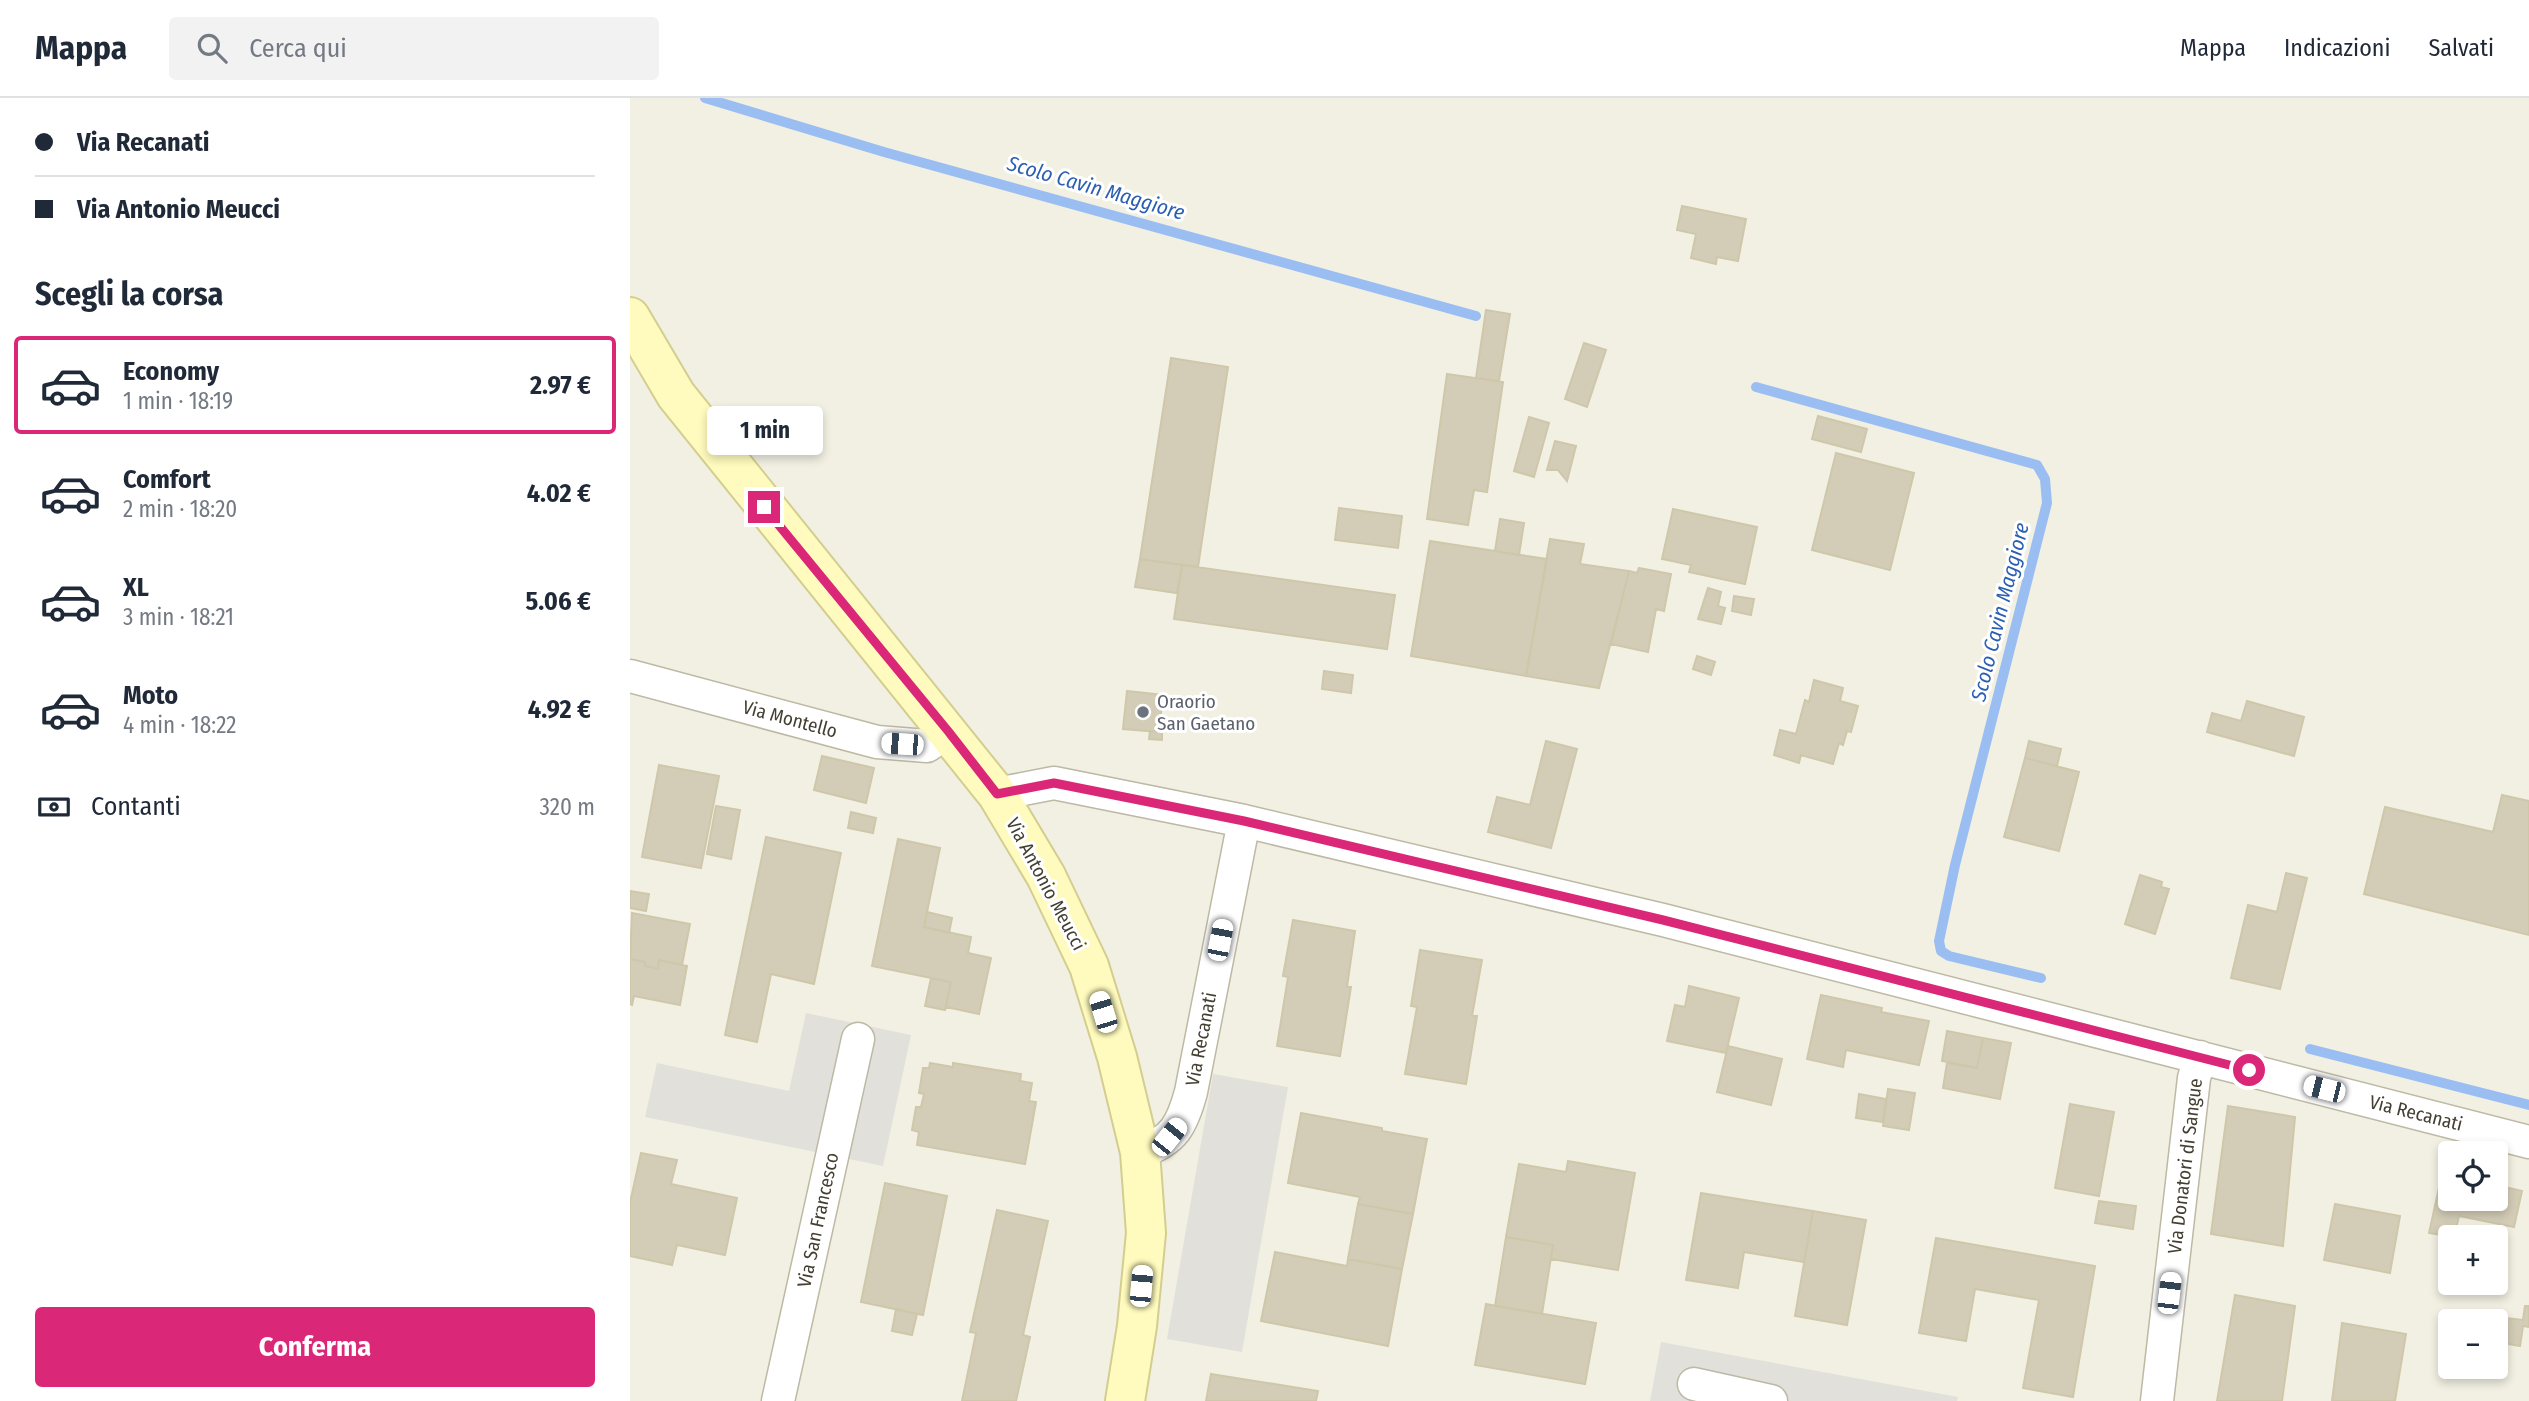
<!DOCTYPE html>
<html lang="it">
<meta charset="utf-8">
<style>
:root{--surface:#fff;--page:#f2f2f3;--text:#1f2937;--muted:#747a83;--line:#e0e1e3;--accent:#db2777}
body{margin:0;font-family:"Fira Sans Condensed",sans-serif;background:var(--page);color:var(--text);height:100vh;display:flex;flex-direction:column;font-size:26px;white-space:nowrap}
*{box-sizing:border-box;margin:0}
p{font-size:23px;color:var(--muted)}
.icon{flex:none;width:38px;height:38px;fill:none;stroke:currentColor;stroke-width:2;stroke-linecap:round;stroke-linejoin:round}
.map{position:relative;flex:1;overflow:hidden}
.panel{display:flex;flex-direction:column;background:var(--surface);width:630px}
.panel>*{flex:none}
.banner{display:grid;align-content:center;height:154px;padding:0 35px;background:var(--surface)}
.tools{position:absolute;left:1808px;top:1043px;display:grid;gap:14px}
.tools a{display:grid;place-items:center;width:70px;height:70px;border-radius:7px;background:var(--surface);box-shadow:0 4px 10px #0003;font-size:35px}
.end{position:absolute;width:32px;height:32px;margin:-16px;border:9px solid #db2777;background:#fff;box-shadow:0 0 0 4px #fff}
.from{border-radius:50%}
.bubble{position:absolute;height:49px;border-radius:7px;background:var(--surface);box-shadow:0 4px 10px #0003;font-size:23px;font-weight:700;line-height:49px;text-align:center}
.car{position:absolute;width:21px;height:42px;margin:-21px -10px;border-radius:9px;box-shadow:0 0 5px 2px #0007;background:linear-gradient(#fff 24%,#345 0 40%,#fff 0 76%,#345 0 86%,#fff 0)}
.banner b{display:flex;align-items:center;gap:24px;height:66px;font-size:26px}
.banner b+b{border-top:2px solid var(--line)}
.banner i{width:18px;height:18px;background:var(--text)}
ul{padding:0;list-style:none}
li{display:flex;align-items:center;gap:21px;height:98px;margin:0 14px 10px;padding:0 21px;border:4px solid transparent;border-radius:7px}
li div{flex:1}
li b{display:block;font-size:26px}
li em{font-style:normal;font-weight:700}
li.active{border-color:var(--accent)}
li>.icon{width:63px;height:63px;stroke-width:1.5}
h2{padding:0 35px;font-size:32px;line-height:84px}
.pay{display:flex;align-items:center;gap:18px;height:77px;padding:0 35px;font-size:26px}
.pay p{margin-inline-start:auto}
.primary-button{display:flex;gap:14px;margin-top:auto;padding:14px 35px}
.primary-button a{flex:1;height:80px;border-radius:7px;background:var(--accent);color:#fff;font-size:28px;font-weight:700;line-height:80px;text-align:center}
header{display:flex;align-items:center;gap:42px;box-sizing:border-box;height:98px;padding:0 35px;background:var(--surface);border-bottom:2px solid var(--line)}
header strong{font-size:33px}
nav{display:flex;gap:38px;margin-inline-start:auto;font-size:24px}
.search{width:490px;height:63px;background:var(--page);display:flex;align-items:center;gap:18px;box-sizing:border-box;padding:0 24px;border-radius:7px;color:var(--muted);font-size:26px}
main{display:flex;flex:1;min-height:0}
.map>svg:first-child{display:block}
.parking{fill:#e1e0db}
.lines{fill:none;stroke-linecap:round;stroke-linejoin:round}
.stream{stroke:#9bbef2;stroke-width:10}
.building{fill:#d3cdb7;stroke:#cec7aa;stroke-width:2}
.minor-casing{stroke:#bdb9a4;stroke-width:35}
.secondary-casing{stroke:#d3ce8f;stroke-width:42}
.minor{stroke:#fff;stroke-width:32}
.secondary{stroke:#fffbbe;stroke-width:38}
.route{stroke:#db2777;stroke-width:9}
.worship-dot{fill:#6b7280;stroke:#fff;stroke-width:2.5}
.labels{text-anchor:middle;dominant-baseline:central;stroke-width:6;stroke-linejoin:round;paint-order:stroke}
.worship-label{font-size:19px;fill:#5b616d;stroke:#fff;text-anchor:start}
.street-label{font-size:19px;fill:#433f32;stroke:#fff}
.water-label{font-size:21px;font-style:italic;fill:#2a5fb1;stroke:#fff}
</style>
<header>
<strong>Mappa</strong>
<div class="search"><svg class="icon" aria-label="search" viewBox="0 0 24 24"><circle cx="10" cy="10" r="6"/><path d="M15 15l6 6"/></svg>Cerca qui</div>
<nav><a>Mappa</a><a>Indicazioni</a><a>Salvati</a></nav>
</header>
<main>
<section class="panel">
<div class="banner">
<b><i class="from"></i>Via Recanati</b>
<b><i></i>Via Antonio Meucci</b>
</div>
<h2>Scegli la corsa</h2>
<ul>
<li class="active"><svg class="icon" aria-label="car" viewBox="0 0 24 24"><path d="M5 17H2v-5l4-1 3-4h7l3 4 3 1v5h-3M9 17h6M6 11h13"/><circle cx="7" cy="17" r="2"/><circle cx="17" cy="17" r="2"/></svg><div><b>Economy</b><p>1 min · 18:19</p></div><em>2.97 €</em></li>
<li><svg class="icon" aria-label="car" viewBox="0 0 24 24"><path d="M5 17H2v-5l4-1 3-4h7l3 4 3 1v5h-3M9 17h6M6 11h13"/><circle cx="7" cy="17" r="2"/><circle cx="17" cy="17" r="2"/></svg><div><b>Comfort</b><p>2 min · 18:20</p></div><em>4.02 €</em></li>
<li><svg class="icon" aria-label="car" viewBox="0 0 24 24"><path d="M5 17H2v-5l4-1 3-4h7l3 4 3 1v5h-3M9 17h6M6 11h13"/><circle cx="7" cy="17" r="2"/><circle cx="17" cy="17" r="2"/></svg><div><b>XL</b><p>3 min · 18:21</p></div><em>5.06 €</em></li>
<li><svg class="icon" aria-label="car" viewBox="0 0 24 24"><path d="M5 17H2v-5l4-1 3-4h7l3 4 3 1v5h-3M9 17h6M6 11h13"/><circle cx="7" cy="17" r="2"/><circle cx="17" cy="17" r="2"/></svg><div><b>Moto</b><p>4 min · 18:22</p></div><em>4.92 €</em></li>
</ul>
<div class="pay"><svg class="icon" aria-label="cash" viewBox="0 0 24 24"><path d="M3 7h18v10H3z"/><circle cx="12" cy="12" r="2"/></svg>Contanti<p>320 m</p></div>
<div class="primary-button"><a>Conferma</a></div>
</section>
<div class="map">
<svg width="1899" height="1303" viewBox="0 0 1899 1303">
<rect width="100%" height="100%" fill="#f2f0e2"/>
<path class="parking" d="M176 915 281 937 253 1068 15 1019 27 965 159 993Z
M583 976 658 989 612 1254 537 1241Z
M1031 1244 1328 1299 1327 1303H1020Z"/>
<g class="lines">
<path class="stream" d="M75 0 254 54 846 218
M1126 289 1407 367 1415 381 1417 405 1325 767 1309 843 1311 853 1319 858 1411 880
M1680 951 1899 1007"/>
</g>
<path class="building" d="M1052 108 1116 121 1108 163 1087 159 1086 166 1061 160 1066 136 1047 132Z
M856 212 880 216 869 283 846 280Z
M954 245 976 252 957 309 935 301Z
M541 260 598 269 568 469 510 461Z
M817 276 873 284 857 394 844 392 838 427 797 421Z
M1188 318 1237 331 1231 354 1182 341Z
M899 319 919 325 904 379 884 373Z
M925 343 946 348 937 383 928 372H917Z
M1206 355 1284 375 1260 472 1182 452Z
M709 410 772 418 768 450 705 442Z
M1043 411 1127 429 1115 486 1059 474 1061 467 1032 461Z
M870 421 894 425 889 457 865 453Z
M920 441 954 446 950 466 999 473 969 590 896 578Z
M800 443 917 461 896 578 781 558Z
M510 461 552 467 547 495 505 489Z
M552 467 765 497 757 551 544 521Z
M1009 470 1041 476 1034 513 1026 511 1018 554 981 546 999 473 1007 475Z
M1078 490 1091 494 1088 508 1095 510 1091 526 1068 521Z
M1104 498 1124 501 1121 517 1102 513Z
M1067 558 1085 564 1081 577 1063 571Z
M694 573 723 577 721 595 692 591Z
M1184 582 1213 590 1210 603 1228 608 1221 634 1217 633 1213 647 1209 645 1203 666 1171 657 1169 665 1144 657 1150 632 1166 636 1175 602 1179 604Z
M497 593 533 597 529 634 493 631Z
M1617 603 1674 619 1664 658 1577 634 1582 615 1611 623Z
M520 633 532 634V642L519 641Z
M916 643 947 651 921 750 858 734 867 699 900 707Z
M1399 643 1431 651 1427 668 1395 660Z
M192 658 244 670 236 705 184 692Z
M1395 660 1449 674 1429 753 1374 739Z
M29 667 89 678 71 770 12 759Z
M1872 697 1899 703V837L1734 796 1755 709 1863 734Z
M86 708 110 712 101 761 77 756Z
M221 714 246 720 243 735 218 730Z
M136 739 211 755 184 886 141 876 127 944 95 937Z
M268 741 310 750 294 829 341 839 338 855 361 860 349 916 316 909 321 884 242 868Z
M1656 775 1677 780 1650 891 1601 880 1618 807 1647 814Z
M1510 777 1532 784 1531 789 1539 791 1525 836 1495 826Z
M0 793 19 796 16 813 0 810Z
M297 814 322 820 319 835 294 829Z
M2 815 60 826 52 867 29 862 28 871 15 868V864L0 861Z
M663 822 725 833 717 889H721L710 958 647 948 658 879 653 878Z
M790 852 852 862 842 918H847L836 986 775 976 787 909 781 908Z
M0 861 15 864V868L28 871 29 862 57 868 50 907 4 898 2 907 0 906Z
M301 880 321 884 315 912 295 908Z
M1059 888 1109 900 1096 955 1037 943 1045 907 1055 909Z
M1191 897 1252 910 1251 914 1299 923 1289 967 1216 952 1213 969 1177 961Z
M1317 933 1353 940 1347 970 1312 963Z
M1353 940 1381 945 1370 1001 1313 990 1317 965 1347 970Z
M1098 948 1152 961 1141 1007 1087 994Z
M300 965 323 969V965L391 976 390 983 402 985 399 1003 406 1004 395 1066 287 1047 289 1034 282 1032 286 1009H291L294 996 289 995 293 970H299Z
M1258 991 1285 995 1279 1032 1253 1028Z
M1229 996 1256 1001 1253 1024 1226 1020Z
M1440 1006 1484 1014 1469 1098 1425 1090Z
M1598 1008 1665 1019 1653 1148 1581 1136Z
M671 1015 752 1030V1033L797 1041 783 1116 728 1106 730 1099 658 1085Z
M11 1055 47 1062 41 1086 107 1100 95 1157 47 1147 42 1167 0 1158V1105Z
M938 1063 1005 1075 988 1172 921 1161 923 1147 876 1139 889 1066 936 1074Z
M255 1085 317 1098 293 1217 231 1204Z
M1866 1087 1892 1093 1884 1129 1829 1118 1824 1139 1799 1135 1809 1090 1820 1092V1101H1866Z
M1071 1095 1183 1113 1174 1164 1114 1154 1108 1190 1056 1182Z
M1469 1103 1506 1108 1503 1131 1465 1125Z
M728 1106 783 1116 772 1171 718 1161Z
M1705 1106 1770 1118 1760 1175 1694 1162Z
M367 1112 418 1123 393 1237 400 1239 386 1303H332L346 1235 340 1234Z
M1183 1113 1236 1122 1217 1227 1165 1218Z
M876 1139 923 1147 912 1216 865 1208Z
M1306 1140 1465 1168 1443 1299 1393 1290 1409 1202 1345 1191 1336 1243 1289 1235Z
M645 1154 717 1168 718 1161 772 1171 758 1248 631 1223Z
M1605 1197 1665 1208 1652 1303H1587Z
M856 1206 966 1225 955 1286 845 1267Z
M1895 1208H1899V1229L1893 1228 1890 1248 1873 1245 1876 1220 1893 1222Z
M266 1211 287 1216 282 1237 262 1233Z
M1712 1225 1776 1236 1765 1303H1702Z
M581 1276 688 1293 686 1303H576Z"/>
<g class="lines">
<g class="minor-casing">
<path id="minor" d="M0 578 247 644 297 648 318 633
M367 696 424 685 614 723 1033 822 1899 1044
M510 1054C544 1043 552 1027 561 994L614 723
M1064 1286 1141 1303
M148 1303 228 941
M1527 1303 1564 980 1570 959"/>
</g>
<g class="secondary-casing">
<path id="secondary" d="M0 219 46 297 367 696 416 778 459 868 487 959 510 1054 516 1135 507 1228 495 1303"/>
</g>
<use href="#minor" class="minor"/>
<use href="#secondary" class="secondary"/>
</g>
<g class="lines">
<path class="route" d="M134 409 318 633 367 696 424 685 614 723 1033 822 1619 972"/>
</g>
<circle class="worship-dot" cx="513" cy="614" r="7"/>
<g class="labels">
<g class="worship-label">
<text x="527" y="603">Oraorio<tspan x="527" dy="22">San Gaetano</tspan></text>
</g>
<g class="street-label">
<text transform="translate(160 621) rotate(15)">Via Montello</text>
<text transform="translate(416 786) rotate(62)">Via Antonio Meucci</text>
<text transform="translate(571 941) rotate(-79)">Via Recanati</text>
<text transform="translate(1786 1015) rotate(14)">Via Recanati</text>
<text transform="translate(1555 1068) rotate(-83)">Via Donatori di Sangue</text>
<text transform="translate(188 1122) rotate(-78)">Via San Francesco</text>
</g>
<g class="water-label">
<text transform="translate(466 90) rotate(16)">Scolo Cavin Maggiore</text>
<text transform="translate(1370 514) rotate(-76)">Scolo Cavin Maggiore</text>
</g>
</g>
</svg>
<div class="tools">
<a><svg class="icon" aria-label="locate" viewBox="0 0 24 24"><circle cx="12" cy="12" r="6"/><path d="M12 2v4M12 18v4M2 12h4M18 12h4"/></svg></a>
<a>+</a>
<a>−</a>
</div>
<i class="end from" style="left:1619px;top:972px"></i>
<i class="end" style="left:134px;top:409px"></i>
<div class="bubble" style="left:77px;top:308px;width:116px">1 min</div>
<i class="car" style="left:272px;top:646px;rotate:274deg"></i>
<i class="car" style="left:590px;top:842px;rotate:11deg"></i>
<i class="car" style="left:473px;top:914px;rotate:343deg"></i>
<i class="car" style="left:1694px;top:991px;rotate:284deg"></i>
<i class="car" style="left:539px;top:1039px;rotate:39deg"></i>
<i class="car" style="left:511px;top:1188px;rotate:5deg"></i>
<i class="car" style="left:1539px;top:1195px;rotate:7deg"></i>
</div>
</main>
